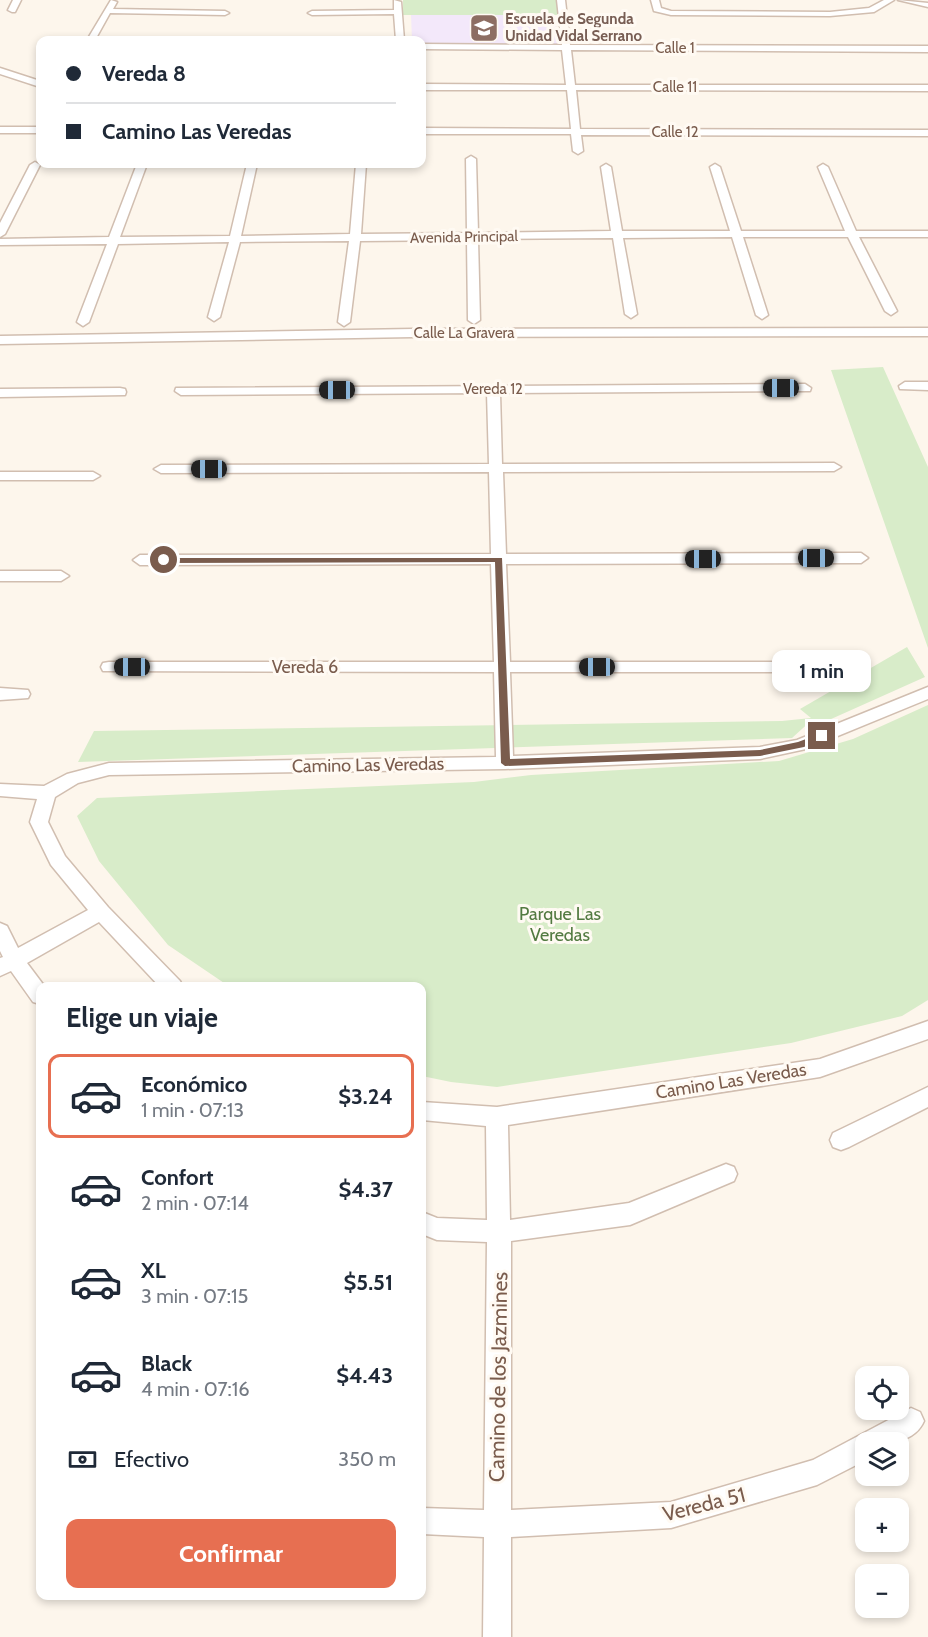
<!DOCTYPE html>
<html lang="es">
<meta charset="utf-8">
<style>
:root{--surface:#fff;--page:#f2f2f3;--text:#1f2937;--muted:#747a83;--line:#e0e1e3;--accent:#e76f51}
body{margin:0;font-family:Cabin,sans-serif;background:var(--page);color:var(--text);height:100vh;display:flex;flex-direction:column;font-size:22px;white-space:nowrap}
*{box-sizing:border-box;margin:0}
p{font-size:20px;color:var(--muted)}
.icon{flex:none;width:33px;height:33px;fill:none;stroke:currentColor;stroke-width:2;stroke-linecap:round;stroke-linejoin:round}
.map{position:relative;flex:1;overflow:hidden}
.panel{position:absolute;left:36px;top:982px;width:390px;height:618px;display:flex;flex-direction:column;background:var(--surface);border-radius:12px;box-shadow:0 3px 9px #0003}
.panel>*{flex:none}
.banner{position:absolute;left:36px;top:36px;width:390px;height:132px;border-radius:12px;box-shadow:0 3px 9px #0003;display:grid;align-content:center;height:132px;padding:0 30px;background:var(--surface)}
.tools{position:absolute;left:855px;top:1366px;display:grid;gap:12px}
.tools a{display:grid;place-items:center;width:54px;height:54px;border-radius:12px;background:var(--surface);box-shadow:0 3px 9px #0003;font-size:30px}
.end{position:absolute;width:27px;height:27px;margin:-14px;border:8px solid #7a5c4d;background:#fff;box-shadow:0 0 0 3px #fff}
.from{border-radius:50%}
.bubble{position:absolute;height:42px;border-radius:12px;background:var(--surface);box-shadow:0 3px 9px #0003;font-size:20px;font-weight:700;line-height:42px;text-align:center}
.car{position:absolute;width:18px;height:36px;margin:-18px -9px;border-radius:8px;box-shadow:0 0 4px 2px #0007;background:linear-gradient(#222 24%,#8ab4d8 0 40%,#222 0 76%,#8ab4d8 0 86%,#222 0)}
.banner b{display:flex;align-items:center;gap:21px;height:57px;font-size:22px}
.banner b+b{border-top:2px solid var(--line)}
.banner i{width:15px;height:15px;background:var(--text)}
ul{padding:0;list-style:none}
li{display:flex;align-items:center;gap:18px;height:84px;margin:0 12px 9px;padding:0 18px;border:3px solid transparent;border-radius:12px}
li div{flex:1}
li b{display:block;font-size:22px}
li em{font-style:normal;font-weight:700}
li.selected{border-color:var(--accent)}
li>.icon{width:54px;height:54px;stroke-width:1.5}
h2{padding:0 30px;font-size:27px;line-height:72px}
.pay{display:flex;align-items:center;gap:15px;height:66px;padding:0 30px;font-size:22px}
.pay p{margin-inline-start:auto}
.button{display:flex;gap:12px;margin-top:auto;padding:12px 30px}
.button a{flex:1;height:69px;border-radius:12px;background:var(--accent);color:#fff;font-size:24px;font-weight:700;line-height:69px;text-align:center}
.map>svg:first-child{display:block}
.education{fill:#f3e8fa}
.green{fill:#d8ecc9}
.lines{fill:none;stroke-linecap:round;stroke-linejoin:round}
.minor-casing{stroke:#d1beb0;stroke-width:3}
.minor{fill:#fff;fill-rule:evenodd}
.route{fill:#7a5c4d}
.labels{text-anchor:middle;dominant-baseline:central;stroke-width:6;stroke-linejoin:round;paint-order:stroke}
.far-education-label{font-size:15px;font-weight:bold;fill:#785e54;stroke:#fffaf3;text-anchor:start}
.far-street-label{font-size:15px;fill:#7a5c4d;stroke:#fffaf3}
.street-label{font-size:18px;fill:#7a5c4d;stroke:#fffaf3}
.park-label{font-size:18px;fill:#537a41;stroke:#fffaf3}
.near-street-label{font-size:21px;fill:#7a5c4d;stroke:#fffaf3}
</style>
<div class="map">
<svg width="928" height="1637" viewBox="0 0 928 1637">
<rect width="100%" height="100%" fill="#fdf6ec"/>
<path class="education" d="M411 15H555L558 45 422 44V40H412Z"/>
<path class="green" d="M403 0H557L559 15H403Z
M883 367 928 467V648L831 370Z
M907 647 925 677 820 724 813 719 792 738 78 762 94 731 782 721 811 718 800 709Z
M928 705V1000L902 1016 791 1043 497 1087 451 1082 422 1076V987H230L168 945 99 861 77 816 97 798 474 782 531 775 779 761 853 739Z"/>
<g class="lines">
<g class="minor-casing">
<path id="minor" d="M13 0H21L15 12H12L8 10Z
M111 0 117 2 113 9 225 11 229 13 225 15 110 13 95 40H87Z
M394 0 401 2 404 40H396L394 14 312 15 308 13 312 11 394 10Z
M557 0H565L570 45 928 46V52L571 50 575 85H928V91L576 90 580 129 928 130V136L581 135 583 151 578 154 573 151 571 134H422V128L571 129 567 90H422V84L566 85 562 50 422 49V44L562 45Z
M651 0H659L661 8 671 11 830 12 869 8 884 0H894L874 12 830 16 671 15 654 11Z
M898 0 928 3V7Z
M0 68 40 81V87L0 74Z
M0 127H40V133H0Z
M471 156 476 159 478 233 611 231 601 167 606 164 611 167 622 231H730L710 167 715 164 720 167 741 231H845L818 167 823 164 828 167 856 231H928V237H859L897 311 891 315 885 311 848 237H743L768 315 762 319 756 315 732 237 623 238 637 314 631 318 625 314 613 238 478 239 480 320 474 324 468 320 467 240 360 241 350 322 344 326 338 322 349 241 240 242 220 317 214 321 208 317 229 242 118 244 89 322 83 326 77 322 107 244 0 245V239L109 237 137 164H147L120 237 230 236 247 164H257L241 236 350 234 356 164H366L361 234 467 233 466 159Z
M35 162 40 165 5 234 0 237V223L30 165Z
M928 328V336L413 337 0 344V336L413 329Z
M905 382H928V390L900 389 899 386Z
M805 384 811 388 810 391 500 393 502 464 834 463 841 467 834 471 503 472 506 554 861 553 868 558 861 563 506 564 510 662H859L865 663 867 667 865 671 859 672H510L513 756 760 747 797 740 928 687V699L806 749 760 759 505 769 109 775 78 783 55 797 48 822 65 856 108 907 180 981 183 987H160L99 922 27 963 45 987H40V1004L33 1002 11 971 0 976V958L3 957 0 951V923L7 926 18 948 88 910 51 865 30 822 37 799 0 796V784L44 786 67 774 109 763 496 757 494 672 103 671 101 667 103 663 109 662H494L491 564 140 565 133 560 140 555 491 554 489 472 161 473 154 469 161 465 489 464 487 393 181 395 175 391 176 388Z
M120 388 125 389 126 392 125 395 0 397V389Z
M0 472H93L100 476 93 480H0Z
M0 571H61L69 576 61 581H0Z
M0 688 28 690 30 694 28 698 0 700Z
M928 1021V1039L820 1077 508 1125 510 1220 629 1203 726 1164 734 1167 737 1174 734 1181 630 1225 511 1241V1510L671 1502 813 1460 911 1408 920 1412 924 1421C914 1444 887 1443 866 1443V1460L817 1485 671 1528 511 1537V1637H483L484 1537 422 1534V1508L484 1510 487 1242 437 1240 422 1234V1212L437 1218 487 1220 486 1126 422 1120V1102L497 1107 820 1059Z
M928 1087V1107L849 1147 841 1150 833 1147 830 1140 833 1133Z"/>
</g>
<use href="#minor" class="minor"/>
</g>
<path class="route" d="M502 558 510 759 760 750 798 742 822 733 826 736 804 747 760 756 505 766 501 763 495 562 164 563 159 560 164 558Z"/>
<defs>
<g id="school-square" transform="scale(1.5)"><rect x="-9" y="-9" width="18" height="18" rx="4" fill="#8d6e63" stroke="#fffaf3"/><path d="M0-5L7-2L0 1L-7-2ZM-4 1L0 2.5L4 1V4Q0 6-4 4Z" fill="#fff"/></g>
</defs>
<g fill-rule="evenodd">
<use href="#school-square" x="484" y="28"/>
</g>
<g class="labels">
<g class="far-education-label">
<text x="505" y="19">Escuela de Segunda<tspan x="505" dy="17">Unidad Vidal Serrano</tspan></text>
</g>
<g class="far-street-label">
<text x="675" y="48">Calle 1</text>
<text x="675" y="87">Calle 11</text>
<text x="675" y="132">Calle 12</text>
<text transform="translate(464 237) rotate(-1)">Avenida Principal</text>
<text x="464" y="333">Calle La Gravera</text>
<text x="493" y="389">Vereda 12</text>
</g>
<g class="street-label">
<text x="305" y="667">Vereda 6</text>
<text transform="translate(368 765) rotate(-1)">Camino Las Veredas</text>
<text transform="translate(731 1081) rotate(-9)">Camino Las Veredas</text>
</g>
<g class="park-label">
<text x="560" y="914">Parque Las<tspan x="560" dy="21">Veredas</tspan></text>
</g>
<g class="near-street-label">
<text transform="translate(498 1377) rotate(-89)">Camino de los Jazmines</text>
<text transform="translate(704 1504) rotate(-14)">Vereda 51</text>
</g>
</g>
</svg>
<div class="tools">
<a><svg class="icon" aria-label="locate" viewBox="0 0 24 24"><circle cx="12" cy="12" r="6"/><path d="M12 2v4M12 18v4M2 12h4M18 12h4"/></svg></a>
<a><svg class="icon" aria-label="layers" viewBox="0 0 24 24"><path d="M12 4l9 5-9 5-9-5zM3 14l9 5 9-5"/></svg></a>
<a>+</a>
<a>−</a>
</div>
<i class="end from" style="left:164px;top:560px"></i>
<i class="end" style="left:822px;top:736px"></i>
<div class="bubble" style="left:772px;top:650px;width:99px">1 min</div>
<i class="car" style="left:781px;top:388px;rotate:270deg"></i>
<i class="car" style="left:337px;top:390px;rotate:270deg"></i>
<i class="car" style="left:209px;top:469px;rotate:270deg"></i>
<i class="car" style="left:816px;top:558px;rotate:90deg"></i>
<i class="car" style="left:703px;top:559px;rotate:270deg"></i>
<i class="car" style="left:132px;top:667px;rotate:270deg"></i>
<i class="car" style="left:597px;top:667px;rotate:270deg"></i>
<div class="banner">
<b><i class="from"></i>Vereda 8</b>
<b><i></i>Camino Las Veredas</b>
</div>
<section class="panel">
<h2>Elige un viaje</h2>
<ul>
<li class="selected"><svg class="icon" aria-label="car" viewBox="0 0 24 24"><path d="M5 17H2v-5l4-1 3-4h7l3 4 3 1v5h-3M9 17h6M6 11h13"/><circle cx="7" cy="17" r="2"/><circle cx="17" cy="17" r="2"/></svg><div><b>Económico</b><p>1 min · 07:13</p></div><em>$3.24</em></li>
<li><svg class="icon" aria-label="car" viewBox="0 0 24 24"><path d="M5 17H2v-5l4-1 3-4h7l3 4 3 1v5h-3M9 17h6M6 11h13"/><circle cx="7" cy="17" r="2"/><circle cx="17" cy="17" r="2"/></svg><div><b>Confort</b><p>2 min · 07:14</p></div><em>$4.37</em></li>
<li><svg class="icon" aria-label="car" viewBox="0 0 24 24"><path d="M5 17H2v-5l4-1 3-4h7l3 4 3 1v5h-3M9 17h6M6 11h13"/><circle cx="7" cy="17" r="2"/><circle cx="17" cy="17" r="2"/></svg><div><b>XL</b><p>3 min · 07:15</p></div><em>$5.51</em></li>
<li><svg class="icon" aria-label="car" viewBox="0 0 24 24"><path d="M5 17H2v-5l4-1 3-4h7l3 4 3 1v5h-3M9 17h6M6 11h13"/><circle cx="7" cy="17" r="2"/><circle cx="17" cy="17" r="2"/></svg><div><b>Black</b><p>4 min · 07:16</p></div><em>$4.43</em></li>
</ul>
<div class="pay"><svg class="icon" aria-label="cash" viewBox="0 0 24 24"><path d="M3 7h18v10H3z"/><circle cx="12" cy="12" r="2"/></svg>Efectivo<p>350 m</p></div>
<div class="button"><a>Confirmar</a></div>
</section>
</div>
